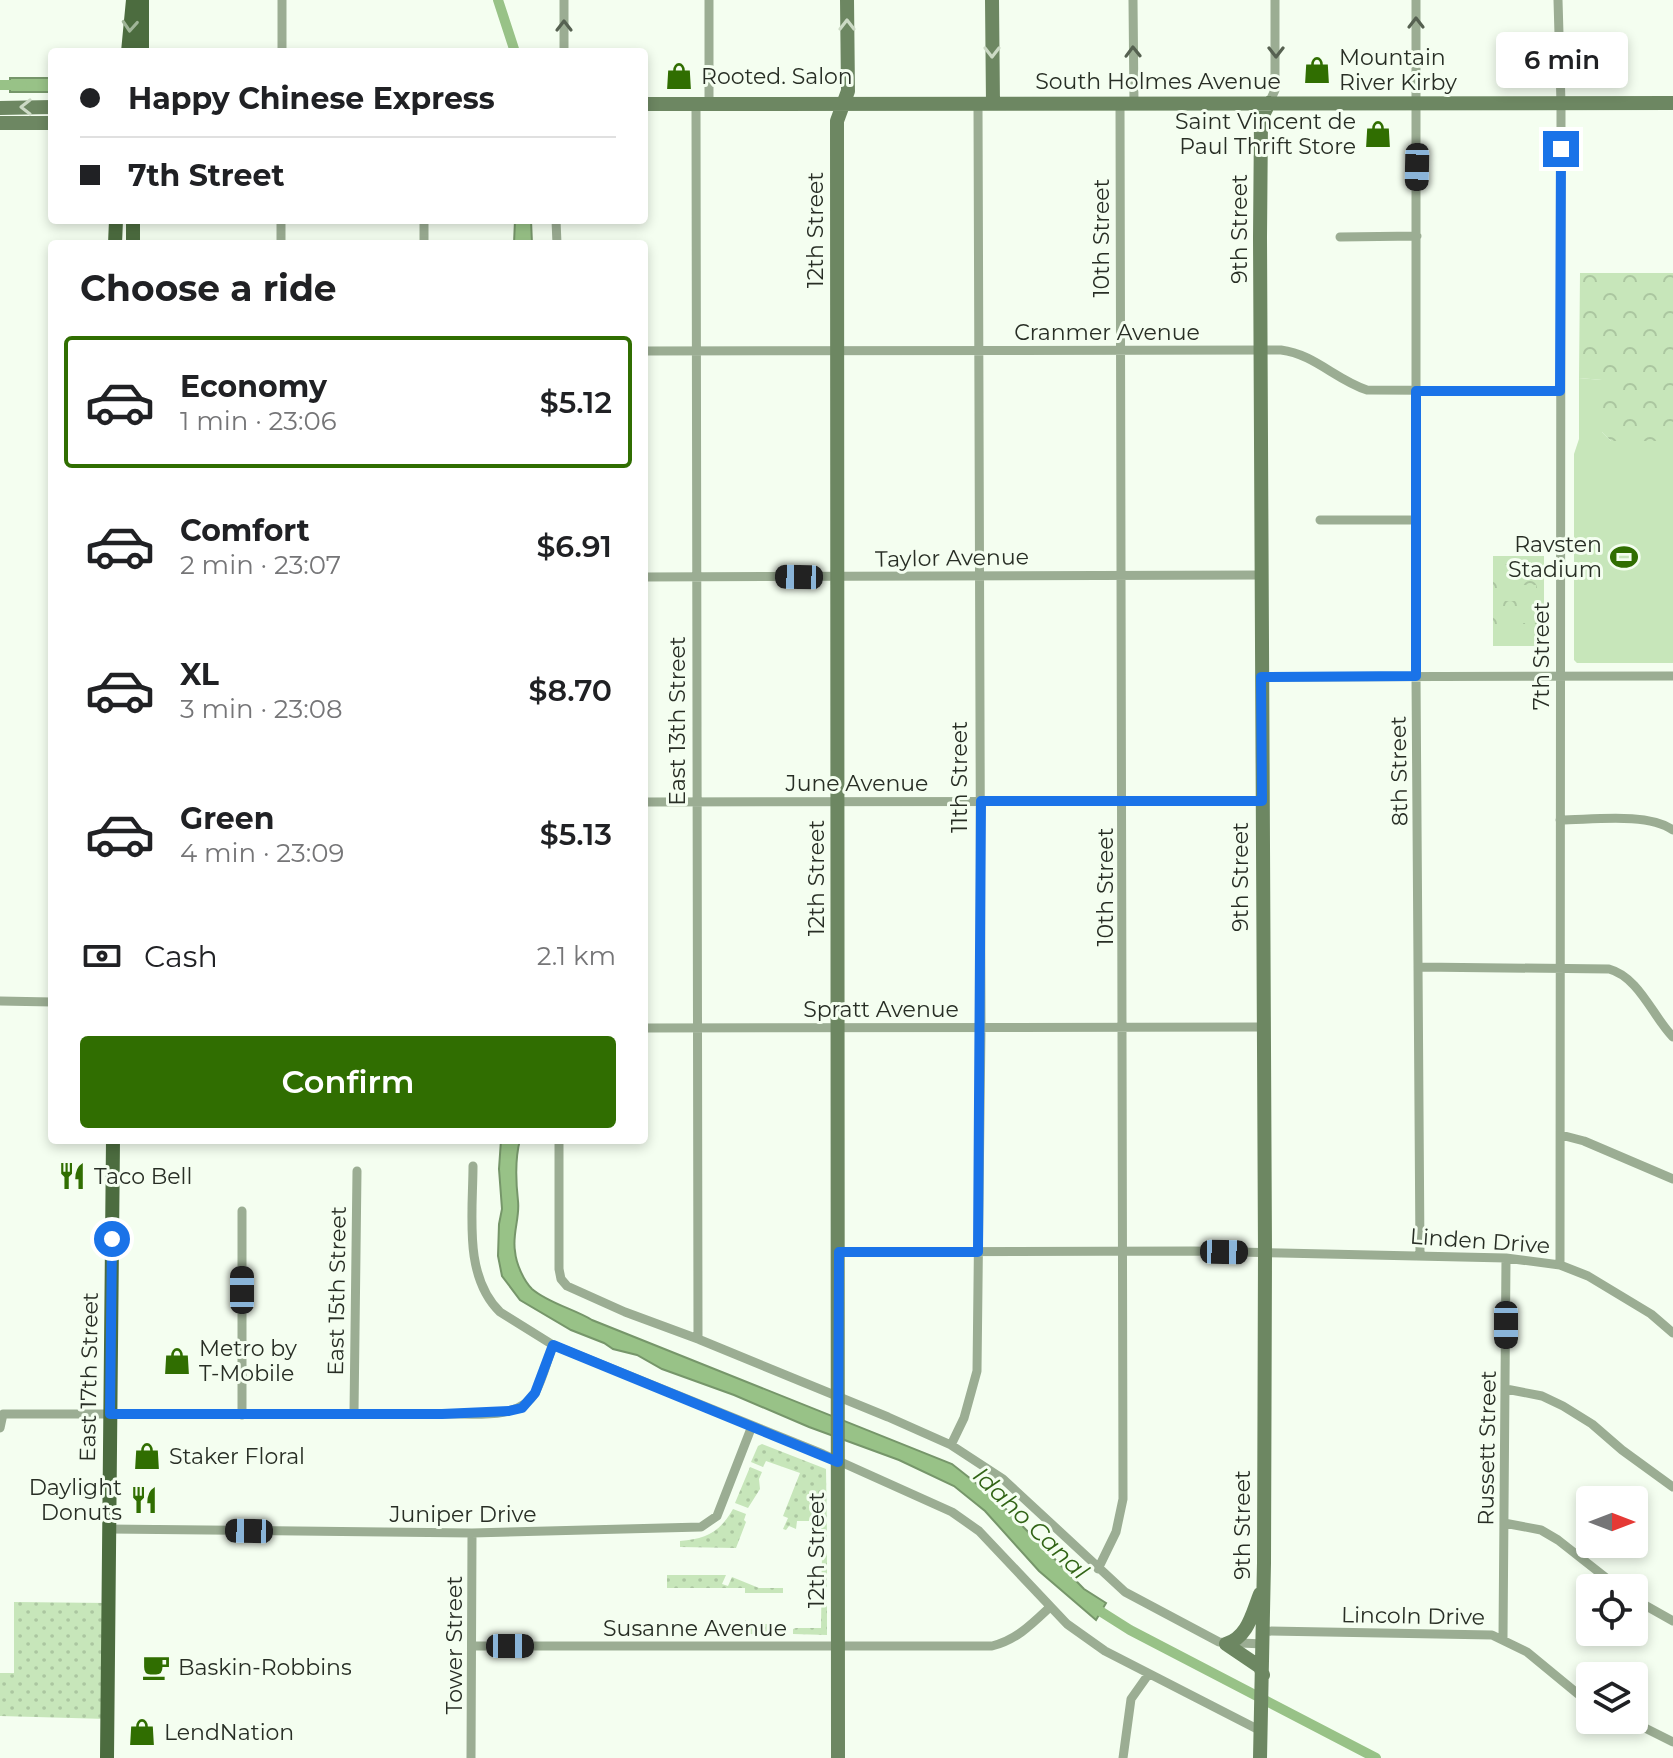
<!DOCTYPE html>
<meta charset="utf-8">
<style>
:root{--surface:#fff;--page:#f6f6f6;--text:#202124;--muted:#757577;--line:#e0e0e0;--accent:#306e01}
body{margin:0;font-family:Montserrat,sans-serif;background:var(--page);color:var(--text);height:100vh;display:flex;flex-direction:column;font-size:30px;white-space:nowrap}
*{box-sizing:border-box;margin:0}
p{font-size:26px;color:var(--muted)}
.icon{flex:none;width:44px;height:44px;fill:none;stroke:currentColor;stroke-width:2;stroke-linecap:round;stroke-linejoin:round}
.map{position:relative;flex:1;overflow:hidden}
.side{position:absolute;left:48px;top:240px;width:600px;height:904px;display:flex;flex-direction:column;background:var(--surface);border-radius:8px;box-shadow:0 4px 12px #0003}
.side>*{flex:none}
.top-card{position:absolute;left:48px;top:48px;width:600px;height:176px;border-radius:8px;box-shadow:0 4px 12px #0003;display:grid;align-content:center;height:176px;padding:0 32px;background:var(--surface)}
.needle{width:52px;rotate:90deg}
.buttons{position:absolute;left:1576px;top:1486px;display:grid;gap:16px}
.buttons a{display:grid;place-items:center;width:72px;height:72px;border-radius:8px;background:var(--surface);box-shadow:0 4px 12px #0003;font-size:40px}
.end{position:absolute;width:36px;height:36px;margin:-18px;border:10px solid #1a73e8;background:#fff;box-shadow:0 0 0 4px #fff}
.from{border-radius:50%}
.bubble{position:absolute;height:56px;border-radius:8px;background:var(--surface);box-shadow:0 4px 12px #0003;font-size:26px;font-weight:600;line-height:56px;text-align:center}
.car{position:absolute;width:24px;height:48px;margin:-24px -12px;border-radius:10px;box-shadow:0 0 6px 2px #0007;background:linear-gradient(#222 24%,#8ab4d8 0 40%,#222 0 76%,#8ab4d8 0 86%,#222 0)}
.top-card b{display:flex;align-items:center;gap:28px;height:76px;font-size:30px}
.top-card b+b{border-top:2px solid var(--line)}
.top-card i{width:20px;height:20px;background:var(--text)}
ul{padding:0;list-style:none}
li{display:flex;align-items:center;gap:24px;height:132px;margin:0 16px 12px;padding:0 16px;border:4px solid transparent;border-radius:8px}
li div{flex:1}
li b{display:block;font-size:30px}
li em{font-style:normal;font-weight:600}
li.current{border-color:var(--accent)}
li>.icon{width:72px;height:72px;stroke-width:1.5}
h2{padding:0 32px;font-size:36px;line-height:96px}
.pay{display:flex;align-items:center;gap:20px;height:88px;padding:0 32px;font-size:30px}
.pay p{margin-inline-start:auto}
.button{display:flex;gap:16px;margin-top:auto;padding:16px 32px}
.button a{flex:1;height:92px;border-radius:8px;background:var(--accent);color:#fff;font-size:32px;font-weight:600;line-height:92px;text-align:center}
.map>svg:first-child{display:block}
.grass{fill:url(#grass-dots)}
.park{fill:url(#park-crowns)}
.garden{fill:#c7e6ba}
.water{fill:#98c287;stroke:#76966a;stroke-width:2}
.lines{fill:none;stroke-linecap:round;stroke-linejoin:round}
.canal{stroke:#98c287;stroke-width:10}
.street{stroke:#9bad93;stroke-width:9}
.secondary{stroke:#6d8762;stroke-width:14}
.primary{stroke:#4c6c3f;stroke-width:14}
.oneway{stroke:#566151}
.oneway2{stroke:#ccdac5}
.oneway3{stroke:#a0b598}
.route{stroke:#1a73e8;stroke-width:10}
.labels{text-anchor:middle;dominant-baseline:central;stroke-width:6;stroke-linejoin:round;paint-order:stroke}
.poi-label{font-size:22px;fill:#282e25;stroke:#f4fef0;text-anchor:start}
.street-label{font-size:22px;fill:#282e25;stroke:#f4fef0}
.water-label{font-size:24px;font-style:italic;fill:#316415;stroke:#f4fef0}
</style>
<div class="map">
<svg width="1673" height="1758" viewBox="0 0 1673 1758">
<defs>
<pattern id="grass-dots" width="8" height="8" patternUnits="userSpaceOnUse" patternTransform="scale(2)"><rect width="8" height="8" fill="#c7e6ba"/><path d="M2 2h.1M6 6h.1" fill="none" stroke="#abc6a0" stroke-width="1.8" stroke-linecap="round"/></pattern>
<pattern id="park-crowns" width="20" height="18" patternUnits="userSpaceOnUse" patternTransform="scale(2)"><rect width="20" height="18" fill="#c7e6ba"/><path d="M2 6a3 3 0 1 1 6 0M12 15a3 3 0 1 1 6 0" fill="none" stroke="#abc6a0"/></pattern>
</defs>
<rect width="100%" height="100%" fill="#f4fef0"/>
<path class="grass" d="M762 1444 826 1469 827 1537 821 1534V1521H797L796 1529 789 1526 786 1530 783 1529 788 1518 783 1516 800 1473 766 1461 763 1467 751 1462 758 1446Z
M750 1467 762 1472 759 1479 760 1489 748 1508 735 1503Z
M733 1509 746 1514 744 1520 746 1522 736 1548 680 1547V1541C706 1539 720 1532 733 1509Z
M822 1553H827V1635L793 1634V1629L796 1628H821Z
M667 1575H726L722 1584 728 1586 732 1577 759 1588H783V1593H745V1588H667Z
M14 1602 109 1603 107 1719 0 1716V1673H14Z
M745 1620 749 1624H783L786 1635 746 1634Z"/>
<path class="park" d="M1580 273H1673V441H1611L1602 432V380L1579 378Z
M1493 556H1544V646H1493Z"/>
<path class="garden" d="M1579 378 1602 380V432L1611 441H1673V663H1577L1574 660V454L1579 439Z
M1502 565H1536V580H1502Z
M1502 585H1536V601H1502Z
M1502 607H1536V623H1502Z
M1502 627H1536V643H1502Z"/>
<path class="water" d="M10 78H52V92H10Z
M515 220H531L532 244H514Z
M501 1140H520C515 1158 516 1183 518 1201 520 1218 512 1234 515 1251 516 1264 524 1281 532 1289 548 1303 574 1309 592 1320L952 1464 995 1498 1084 1589 1106 1603 1096 1620 1039 1571 985 1511 954 1486 899 1460 809 1427 734 1395 662 1369 637 1355 613 1349 604 1343 571 1330 520 1300 502 1276 498 1256 499 1224 502 1209 499 1169Z"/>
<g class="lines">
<path class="canal" d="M498 0 515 52
M0 85H22
M1092 1606 1130 1630 1376 1758"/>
<path class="street" d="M564 0V52
M709 0V103
M1133 0 1134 103
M1416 0V676L1420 1254
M1558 0 1561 103 1560 1265
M282 52V0
M1269 103 1275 90V0
M696 104 698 1339
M556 220 557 244
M1340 237 1417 236
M281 244V220
M424 244V220
M644 351 1281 350C1314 354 1336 380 1367 390L1560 391
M1320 520H1416
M644 577 1261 575
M1261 677 1673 676
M644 802 1262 801
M1560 820C1591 820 1647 812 1673 830
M1419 967 1609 969C1639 977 1653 1017 1673 1037
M0 1001 52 1002
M644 1028 1263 1027
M1561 1135 1584 1141 1673 1179
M559 1140V1269L561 1279 567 1286 625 1312 698 1339 888 1417 951 1445 1003 1479 1125 1592 1219 1642 1263 1644
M473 1166C473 1213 463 1276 500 1312L553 1345 823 1454 952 1512 979 1531 1067 1624 1105 1651 1261 1731
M242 1211V1415
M839 1252 1193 1251 1506 1258 1560 1265 1588 1276 1651 1314 1673 1333
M1506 1389 1542 1396 1563 1406 1592 1424 1622 1450 1673 1487
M354 1413 357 1171
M3 1414H442C470 1413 519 1421 535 1393 543 1379 547 1361 553 1345
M0 1428 3 1414
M951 1445 964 1418 977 1371 981 1027 978 105
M1504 1523 1541 1530 1558 1540 1619 1588
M109 1529 472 1533 701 1527 717 1516 752 1426
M1098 1569 1116 1532 1123 1499 1120 103
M1634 1599 1673 1621
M1263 1631 1492 1635 1527 1652 1578 1694 1590 1700
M1503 1638 1506 1258
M472 1646H992C1016 1640 1031 1625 1049 1608
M1629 1720 1673 1742
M471 1758 472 1533
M1123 1758 1131 1699 1148 1675"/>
<path class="secondary" d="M992 0 993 104
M644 104 1673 103
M0 108 52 107
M0 123H52
M1226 1644C1248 1637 1252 1614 1260 1594
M1226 1644 1260 1667 1263 1675
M838 1758 837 121 848 91 847 0
M1260 1758 1264 1563 1265 1252 1260 237 1261 119 1269 103"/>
<path class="primary" d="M128 52 133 0
M142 52V0
M115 244 116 220
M133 244V220
M107 1758 113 1140"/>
</g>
<defs><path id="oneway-chevron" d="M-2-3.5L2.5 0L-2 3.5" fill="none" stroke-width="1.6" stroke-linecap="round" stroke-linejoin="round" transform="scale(2)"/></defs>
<g class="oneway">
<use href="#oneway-chevron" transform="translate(1416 23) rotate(-90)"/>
<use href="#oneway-chevron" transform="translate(564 26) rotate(-90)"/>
<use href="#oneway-chevron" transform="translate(1133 52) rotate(-91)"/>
<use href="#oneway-chevron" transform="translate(1276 52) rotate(90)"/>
</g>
<g class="oneway2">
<use href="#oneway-chevron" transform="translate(847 25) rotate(-90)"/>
<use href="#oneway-chevron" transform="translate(992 52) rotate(90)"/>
<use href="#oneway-chevron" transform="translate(26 107) rotate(180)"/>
</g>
<use class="oneway3" href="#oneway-chevron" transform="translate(130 26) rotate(94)"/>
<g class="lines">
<path class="route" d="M112 1239 110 1414H442L509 1411 522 1408 535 1393 553 1345 838 1462 839 1252H978L981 801H1262L1261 677 1416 676V391H1560L1561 149"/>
</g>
<defs>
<g id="shop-bare" transform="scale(2.16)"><path d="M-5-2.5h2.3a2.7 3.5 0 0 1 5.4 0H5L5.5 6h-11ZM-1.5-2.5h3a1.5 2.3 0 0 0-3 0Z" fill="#306e01" stroke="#f4fef0" stroke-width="2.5" paint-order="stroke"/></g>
<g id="stadium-bare" transform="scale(2.16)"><path d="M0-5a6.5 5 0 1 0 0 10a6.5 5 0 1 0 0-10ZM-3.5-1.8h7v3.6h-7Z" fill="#306e01" stroke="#f4fef0" stroke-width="2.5" paint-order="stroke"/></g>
<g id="restaurant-bare" transform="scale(2.16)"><path d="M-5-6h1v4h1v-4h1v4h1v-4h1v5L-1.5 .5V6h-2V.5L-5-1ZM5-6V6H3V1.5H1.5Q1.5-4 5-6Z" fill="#306e01" stroke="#f4fef0" stroke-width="2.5" paint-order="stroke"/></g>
<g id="cafe-bare" transform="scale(2.16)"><path d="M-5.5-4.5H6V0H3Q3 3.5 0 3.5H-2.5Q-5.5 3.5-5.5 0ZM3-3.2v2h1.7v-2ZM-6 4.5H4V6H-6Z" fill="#306e01" stroke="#f4fef0" stroke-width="2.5" paint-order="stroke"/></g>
</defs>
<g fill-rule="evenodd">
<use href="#shop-bare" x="1317" y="70"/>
<use href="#shop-bare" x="679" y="76"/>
<use href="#shop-bare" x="1378" y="134"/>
<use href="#stadium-bare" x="1624" y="557"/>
<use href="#restaurant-bare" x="72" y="1176"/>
<use href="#shop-bare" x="177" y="1361"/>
<use href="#shop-bare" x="147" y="1456"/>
<use href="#restaurant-bare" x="144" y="1500"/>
<use href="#cafe-bare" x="156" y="1667"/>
<use href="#shop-bare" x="142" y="1732"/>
</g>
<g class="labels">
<g class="poi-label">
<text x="1339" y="57">Mountain<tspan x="1339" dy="25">River Kirby</tspan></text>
<text x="701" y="76">Rooted. Salon</text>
<text x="1356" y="121" text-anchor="end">Saint Vincent de<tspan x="1356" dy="25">Paul Thrift Store</tspan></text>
<text x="1602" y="544" text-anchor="end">Ravsten<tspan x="1602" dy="25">Stadium</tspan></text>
<text x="94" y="1176">Taco Bell</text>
<text x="199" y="1348">Metro by<tspan x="199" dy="25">T-Mobile</tspan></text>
<text x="169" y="1456">Staker Floral</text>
<text x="122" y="1487" text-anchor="end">Daylight<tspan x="122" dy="25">Donuts</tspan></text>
<text x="178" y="1667">Baskin-Robbins</text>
<text x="164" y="1732">LendNation</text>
</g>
<g class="street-label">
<text x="1158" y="81">South Holmes Avenue</text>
<text transform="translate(1239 229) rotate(-90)">9th Street</text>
<text transform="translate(815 230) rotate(-90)">12th Street</text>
<text transform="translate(1101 238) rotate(-90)">10th Street</text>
<text x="1107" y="332">Cranmer Avenue</text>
<text transform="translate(952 558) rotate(-1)">Taylor Avenue</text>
<text transform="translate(1541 656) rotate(-90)">7th Street</text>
<text transform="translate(677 721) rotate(-90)">East 13th Street</text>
<text transform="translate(1399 771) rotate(-91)">8th Street</text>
<text transform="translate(959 777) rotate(-90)">11th Street</text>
<text x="857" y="783">June Avenue</text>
<text transform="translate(1240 877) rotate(-90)">9th Street</text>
<text transform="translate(816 878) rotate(-90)">12th Street</text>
<text transform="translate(1105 887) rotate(-90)">10th Street</text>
<text x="881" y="1009">Spratt Avenue</text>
<text transform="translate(1480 1241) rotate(4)">Linden Drive</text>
<text transform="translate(337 1291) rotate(-89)">East 15th Street</text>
<text transform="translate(89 1377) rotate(-89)">East 17th Street</text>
<text transform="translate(1487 1448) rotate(-89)">Russett Street</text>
<text x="463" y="1514">Juniper Drive</text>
<text transform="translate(1242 1525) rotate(-90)">9th Street</text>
<text transform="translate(816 1550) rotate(-90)">12th Street</text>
<text transform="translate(1413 1616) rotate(1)">Lincoln Drive</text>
<text x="695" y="1628">Susanne Avenue</text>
<text transform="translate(454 1645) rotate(-90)">Tower Street</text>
</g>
<g class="water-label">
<text transform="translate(1031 1523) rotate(44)">Idaho Canal</text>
</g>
</g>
</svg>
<div class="buttons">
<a><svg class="needle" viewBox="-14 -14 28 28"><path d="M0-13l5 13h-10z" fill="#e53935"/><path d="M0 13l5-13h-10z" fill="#757577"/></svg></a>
<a><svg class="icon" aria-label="locate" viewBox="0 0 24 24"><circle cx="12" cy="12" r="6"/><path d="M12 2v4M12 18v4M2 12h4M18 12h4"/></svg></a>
<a><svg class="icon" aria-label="layers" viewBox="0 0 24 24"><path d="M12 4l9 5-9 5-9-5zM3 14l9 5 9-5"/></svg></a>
</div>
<i class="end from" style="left:112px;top:1239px"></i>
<i class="end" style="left:1561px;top:149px"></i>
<div class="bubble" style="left:1496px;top:32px;width:132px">6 min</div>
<i class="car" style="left:1417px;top:167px;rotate:181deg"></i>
<i class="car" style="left:799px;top:577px;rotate:271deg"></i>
<i class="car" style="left:1224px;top:1252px;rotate:91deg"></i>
<i class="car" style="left:242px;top:1290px;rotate:0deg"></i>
<i class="car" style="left:1506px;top:1325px;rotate:180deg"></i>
<i class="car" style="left:249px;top:1531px;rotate:271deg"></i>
<i class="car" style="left:510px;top:1646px;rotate:90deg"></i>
<div class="top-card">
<b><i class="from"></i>Happy Chinese Express</b>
<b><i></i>7th Street</b>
</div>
<section class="side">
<h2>Choose a ride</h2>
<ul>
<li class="current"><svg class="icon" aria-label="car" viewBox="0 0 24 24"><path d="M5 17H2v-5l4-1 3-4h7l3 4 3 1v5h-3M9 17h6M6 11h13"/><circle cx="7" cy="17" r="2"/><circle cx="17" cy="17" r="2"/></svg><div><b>Economy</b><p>1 min · 23:06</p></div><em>$5.12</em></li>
<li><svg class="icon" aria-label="car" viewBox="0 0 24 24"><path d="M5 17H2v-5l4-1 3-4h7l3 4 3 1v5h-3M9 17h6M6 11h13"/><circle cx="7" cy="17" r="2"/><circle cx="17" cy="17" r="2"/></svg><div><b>Comfort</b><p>2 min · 23:07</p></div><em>$6.91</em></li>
<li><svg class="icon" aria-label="car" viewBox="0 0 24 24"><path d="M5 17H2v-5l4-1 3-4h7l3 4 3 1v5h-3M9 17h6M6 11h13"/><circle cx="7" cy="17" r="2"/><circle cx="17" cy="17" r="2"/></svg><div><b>XL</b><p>3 min · 23:08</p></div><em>$8.70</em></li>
<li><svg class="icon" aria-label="car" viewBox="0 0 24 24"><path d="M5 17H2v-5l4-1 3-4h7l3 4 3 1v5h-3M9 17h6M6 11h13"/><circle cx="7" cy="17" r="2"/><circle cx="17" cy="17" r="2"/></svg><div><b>Green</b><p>4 min · 23:09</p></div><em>$5.13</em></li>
</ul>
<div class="pay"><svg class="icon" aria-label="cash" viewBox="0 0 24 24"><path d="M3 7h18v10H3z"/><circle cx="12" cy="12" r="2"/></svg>Cash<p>2.1 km</p></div>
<div class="button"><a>Confirm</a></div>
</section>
</div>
